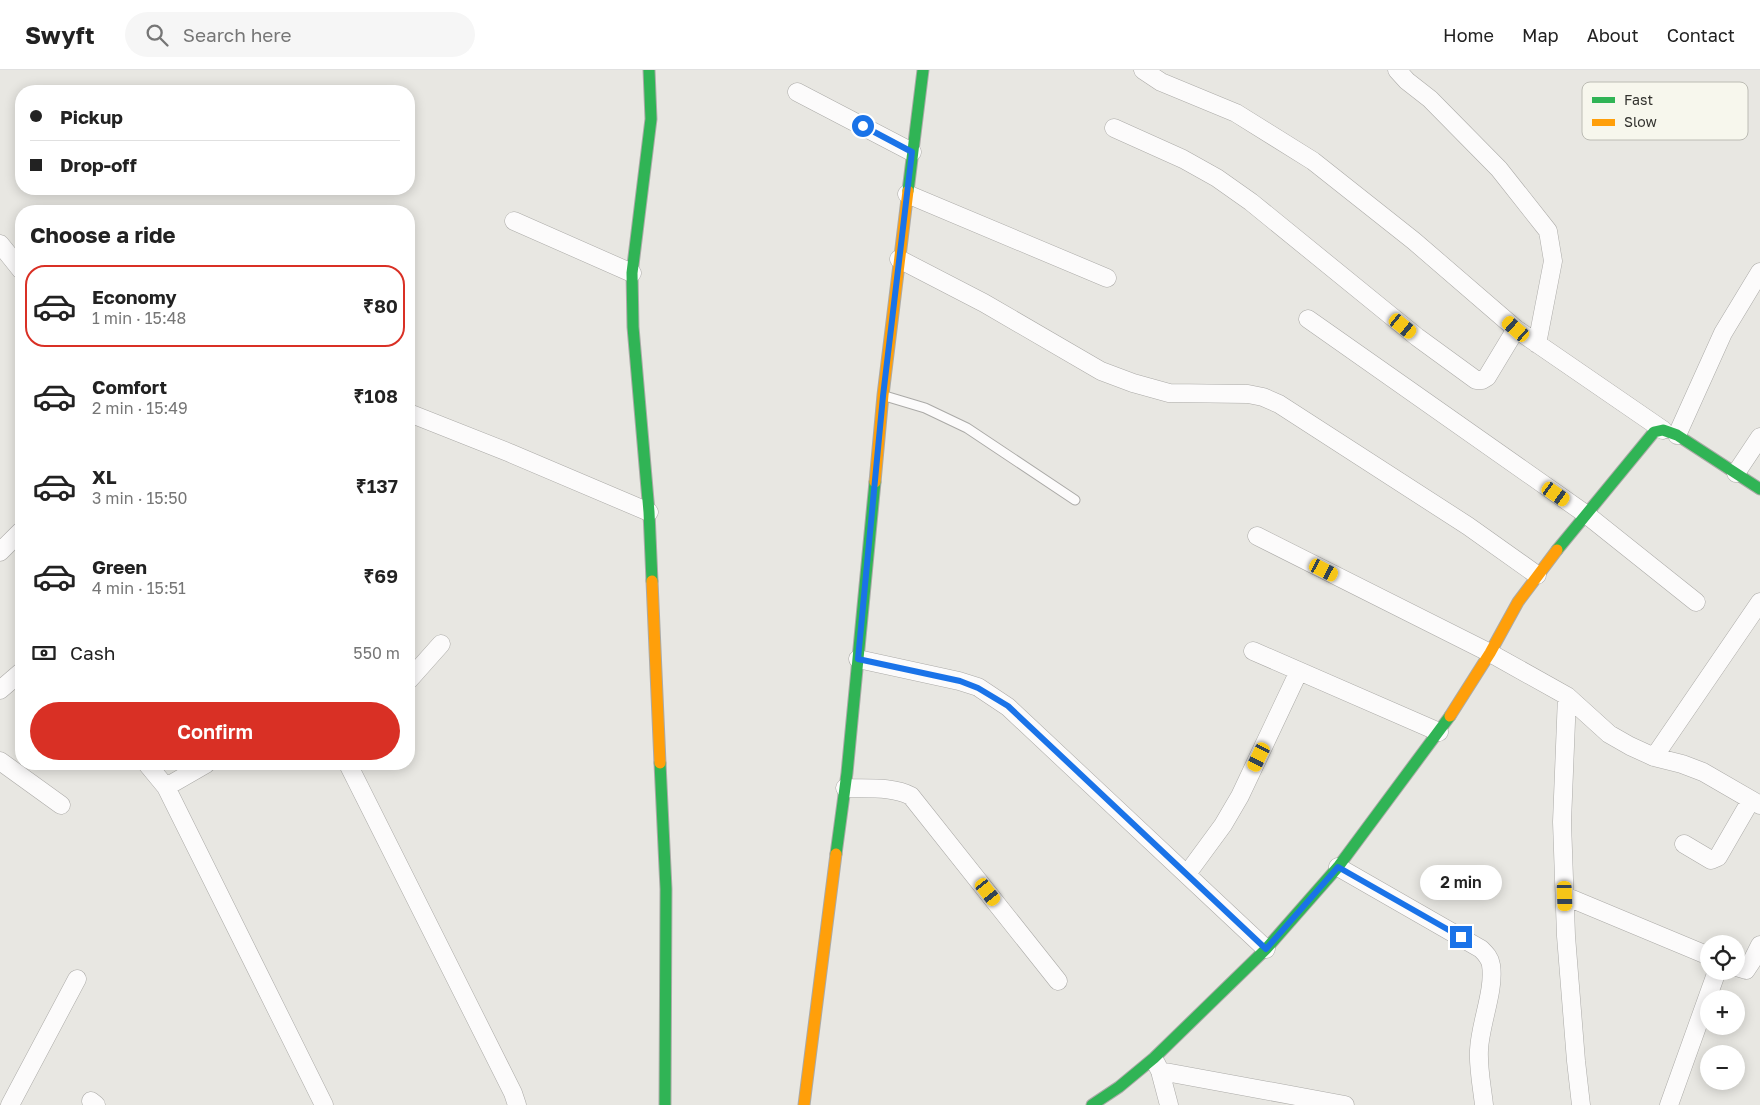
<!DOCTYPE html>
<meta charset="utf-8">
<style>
:root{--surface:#fff;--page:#f6f6f6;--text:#222;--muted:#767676;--line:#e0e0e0;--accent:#d93025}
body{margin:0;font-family:"Golos Text",sans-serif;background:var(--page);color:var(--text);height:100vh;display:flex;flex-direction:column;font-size:19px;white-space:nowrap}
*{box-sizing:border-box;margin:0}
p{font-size:16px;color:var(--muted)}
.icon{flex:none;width:28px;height:28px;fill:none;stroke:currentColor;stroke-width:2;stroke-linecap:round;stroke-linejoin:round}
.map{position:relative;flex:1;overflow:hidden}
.side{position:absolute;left:15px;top:135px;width:400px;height:565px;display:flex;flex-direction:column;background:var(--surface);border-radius:20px;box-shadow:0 2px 12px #0003}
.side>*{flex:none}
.banner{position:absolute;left:15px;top:15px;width:400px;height:110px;border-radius:20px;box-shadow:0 2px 12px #0003;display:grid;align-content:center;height:110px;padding:0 15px;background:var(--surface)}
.fabs{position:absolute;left:1700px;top:865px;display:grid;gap:10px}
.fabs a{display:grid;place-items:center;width:45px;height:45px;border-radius:50%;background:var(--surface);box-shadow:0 2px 12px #0003;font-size:25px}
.end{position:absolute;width:22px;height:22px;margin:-11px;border:6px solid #1a73e8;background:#fff;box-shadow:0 0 0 2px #fff}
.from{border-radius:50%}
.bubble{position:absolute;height:35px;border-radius:18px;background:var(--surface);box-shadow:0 2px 12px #0003;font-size:16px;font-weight:600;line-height:35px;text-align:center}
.car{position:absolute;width:15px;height:30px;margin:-15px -8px;border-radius:6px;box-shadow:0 0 4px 1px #0007;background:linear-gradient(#f5c518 24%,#345 0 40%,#f5c518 0 76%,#345 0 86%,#f5c518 0)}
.banner b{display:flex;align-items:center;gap:18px;height:48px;font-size:19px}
.banner b+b{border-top:1px solid var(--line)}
.banner i{width:12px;height:12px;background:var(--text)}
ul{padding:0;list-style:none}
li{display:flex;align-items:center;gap:15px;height:82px;margin:0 10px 8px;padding:0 5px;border:2px solid transparent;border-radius:20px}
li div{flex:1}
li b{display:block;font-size:19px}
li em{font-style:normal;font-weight:600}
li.active{border-color:var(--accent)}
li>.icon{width:45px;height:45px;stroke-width:1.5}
h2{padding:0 15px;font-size:22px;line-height:60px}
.pay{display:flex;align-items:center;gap:12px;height:55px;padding:0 15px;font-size:19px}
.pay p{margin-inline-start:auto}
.button{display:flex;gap:10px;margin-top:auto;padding:10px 15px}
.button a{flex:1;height:58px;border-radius:30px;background:var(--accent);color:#fff;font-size:20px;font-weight:600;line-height:58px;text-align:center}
header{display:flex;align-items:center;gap:30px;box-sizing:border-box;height:70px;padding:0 25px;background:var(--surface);border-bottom:1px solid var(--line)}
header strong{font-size:24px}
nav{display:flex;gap:28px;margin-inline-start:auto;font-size:18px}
.search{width:350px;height:45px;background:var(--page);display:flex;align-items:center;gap:12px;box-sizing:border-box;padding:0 18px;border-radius:28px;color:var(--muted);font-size:19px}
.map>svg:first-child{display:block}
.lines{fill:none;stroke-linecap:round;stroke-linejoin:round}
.lane-casing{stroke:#abaaa7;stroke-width:11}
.street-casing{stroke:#abaaa7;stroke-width:19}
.fast-casing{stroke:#abaaa7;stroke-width:13}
.slow-casing{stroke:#abaaa7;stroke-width:13}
.lane{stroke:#fcfbfb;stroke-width:9}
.street{stroke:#fcfbfb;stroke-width:18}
.fast{stroke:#30b455;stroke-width:11}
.slow{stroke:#ff9f0a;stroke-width:11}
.route{stroke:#1a73e8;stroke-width:6}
.key{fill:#f7f7ed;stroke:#bcbcb4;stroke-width:1}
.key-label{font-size:14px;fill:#33332f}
</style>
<header>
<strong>Swyft</strong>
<div class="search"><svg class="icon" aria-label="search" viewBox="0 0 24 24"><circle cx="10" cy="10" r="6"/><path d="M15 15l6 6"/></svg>Search here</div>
<nav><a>Home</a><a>Map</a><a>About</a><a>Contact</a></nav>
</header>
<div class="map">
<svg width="1760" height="1035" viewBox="0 0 1760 1035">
<rect width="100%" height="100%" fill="#e8e7e2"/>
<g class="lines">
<g class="lane-casing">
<path id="lane" d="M885 326 925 338 967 358 1075 430"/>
</g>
<g class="street-casing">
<path id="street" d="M1143 0 1161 12 1236 43 1313 91 1414 171 1516 259 1663 360
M1397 0 1407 11 1430 29 1499 99 1548 161 1553 191 1537 274
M797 22 912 82
M1114 58 1183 89 1217 108 1251 132 1417 267 1476 310H1482L1487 307 1516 259
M907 124 1107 208
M514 151 632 203
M0 174 21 200
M899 189 984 233 1101 301 1133 313 1169 323 1248 324 1263 327 1279 334 1468 456 1537 505
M1308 249 1587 445 1696 532
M409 343 510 383 649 442
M1677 365 1723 263 1760 202
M1736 403 1760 367
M1257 466 1490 583 1567 626 1609 664 1630 676 1654 687 1682 694 1703 702 1760 735
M0 482 21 461
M1253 581 1439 662
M858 589 959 611 978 617 1008 637 1266 879
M409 610 441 574
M0 620 21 602
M1567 626 1562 752 1566 866 1576 991 1581 1035
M1654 687 1760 532
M0 691 61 735
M147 694 166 717
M206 694 166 717 324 1035
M348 694 513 1023 517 1035
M845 718C866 719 892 716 911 726L1058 911
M1684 774 1711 790 1718 787 1751 730
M1338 797 1481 879C1486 884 1490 888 1491 895 1495 920 1480 954 1479 980 1478 998 1482 1017 1484 1035
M1187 804 1223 755 1240 726 1299 601
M1565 826 1709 886
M1736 897 1746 900 1752 891 1760 875
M1156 993 1160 1001 1169 1035
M1160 1001 1345 1035
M91 1031 96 1035
M10 1035 77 909
M1669 1035 1717 901"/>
</g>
<g class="fast-casing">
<path id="fast" d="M649 0 651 49 632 203 633 257 649 442 652 511
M908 121 923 0
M1557 480 1654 362 1663 360 1677 365 1760 419
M660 693 666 819 665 1035
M836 784 847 703 875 412
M1092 1035 1119 1017 1154 988 1266 879 1338 797 1450 646"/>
</g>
<g class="slow-casing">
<path id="slow" d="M875 412 883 325 908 121
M652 511 660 693
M1450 646 1490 583 1518 532 1557 480
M804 1035 836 784"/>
</g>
<use href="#lane" class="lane"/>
<use href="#street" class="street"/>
<use href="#fast" class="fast"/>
<use href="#slow" class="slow"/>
</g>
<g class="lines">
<path class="route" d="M863 56 912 82 883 326 858 589 960 611 978 618 1008 636 1266 879 1338 797 1461 867"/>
</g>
<rect x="1582" y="12" width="166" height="58" rx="8" class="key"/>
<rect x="1592" y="27" width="23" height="6" fill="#30b455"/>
<rect x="1592" y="49" width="23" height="7" fill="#ff9f0a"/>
<g class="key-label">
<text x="1624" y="35">Fast</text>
<text x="1624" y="57">Slow</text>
</g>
</svg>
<div class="fabs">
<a><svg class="icon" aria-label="locate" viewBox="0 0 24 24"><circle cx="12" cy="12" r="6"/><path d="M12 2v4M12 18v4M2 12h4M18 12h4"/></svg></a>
<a>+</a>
<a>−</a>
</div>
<i class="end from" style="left:863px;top:56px"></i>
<i class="end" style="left:1461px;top:867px"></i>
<div class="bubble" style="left:1420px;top:795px;width:82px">2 min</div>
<i class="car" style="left:1403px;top:256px;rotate:129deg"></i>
<i class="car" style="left:1516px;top:259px;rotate:311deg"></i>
<i class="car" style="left:1556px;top:424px;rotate:125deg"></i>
<i class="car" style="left:1324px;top:500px;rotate:117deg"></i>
<i class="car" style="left:1259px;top:687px;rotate:206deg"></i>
<i class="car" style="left:988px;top:822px;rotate:142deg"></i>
<i class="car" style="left:1565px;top:826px;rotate:178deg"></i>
<div class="banner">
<b><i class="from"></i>Pickup</b>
<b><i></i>Drop-off</b>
</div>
<section class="side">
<h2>Choose a ride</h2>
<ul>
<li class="active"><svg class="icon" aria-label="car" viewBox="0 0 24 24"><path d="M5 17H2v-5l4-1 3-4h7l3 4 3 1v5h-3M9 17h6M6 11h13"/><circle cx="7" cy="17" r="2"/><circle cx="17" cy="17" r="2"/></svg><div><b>Economy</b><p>1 min · 15:48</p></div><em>₹80</em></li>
<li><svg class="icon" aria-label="car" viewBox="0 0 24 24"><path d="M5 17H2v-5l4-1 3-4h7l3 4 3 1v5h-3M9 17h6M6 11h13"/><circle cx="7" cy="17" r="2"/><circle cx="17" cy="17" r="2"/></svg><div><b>Comfort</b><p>2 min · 15:49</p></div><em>₹108</em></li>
<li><svg class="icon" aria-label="car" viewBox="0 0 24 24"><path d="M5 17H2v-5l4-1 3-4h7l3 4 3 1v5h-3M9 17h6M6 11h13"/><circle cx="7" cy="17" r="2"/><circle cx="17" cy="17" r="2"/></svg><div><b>XL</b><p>3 min · 15:50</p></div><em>₹137</em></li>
<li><svg class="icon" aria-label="car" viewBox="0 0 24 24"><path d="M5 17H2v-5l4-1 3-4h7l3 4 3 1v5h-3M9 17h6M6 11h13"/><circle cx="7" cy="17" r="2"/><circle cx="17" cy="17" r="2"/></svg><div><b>Green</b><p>4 min · 15:51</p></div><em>₹69</em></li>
</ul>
<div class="pay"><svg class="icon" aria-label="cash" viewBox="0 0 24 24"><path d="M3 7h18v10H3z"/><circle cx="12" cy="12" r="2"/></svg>Cash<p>550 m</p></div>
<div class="button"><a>Confirm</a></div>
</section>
</div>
